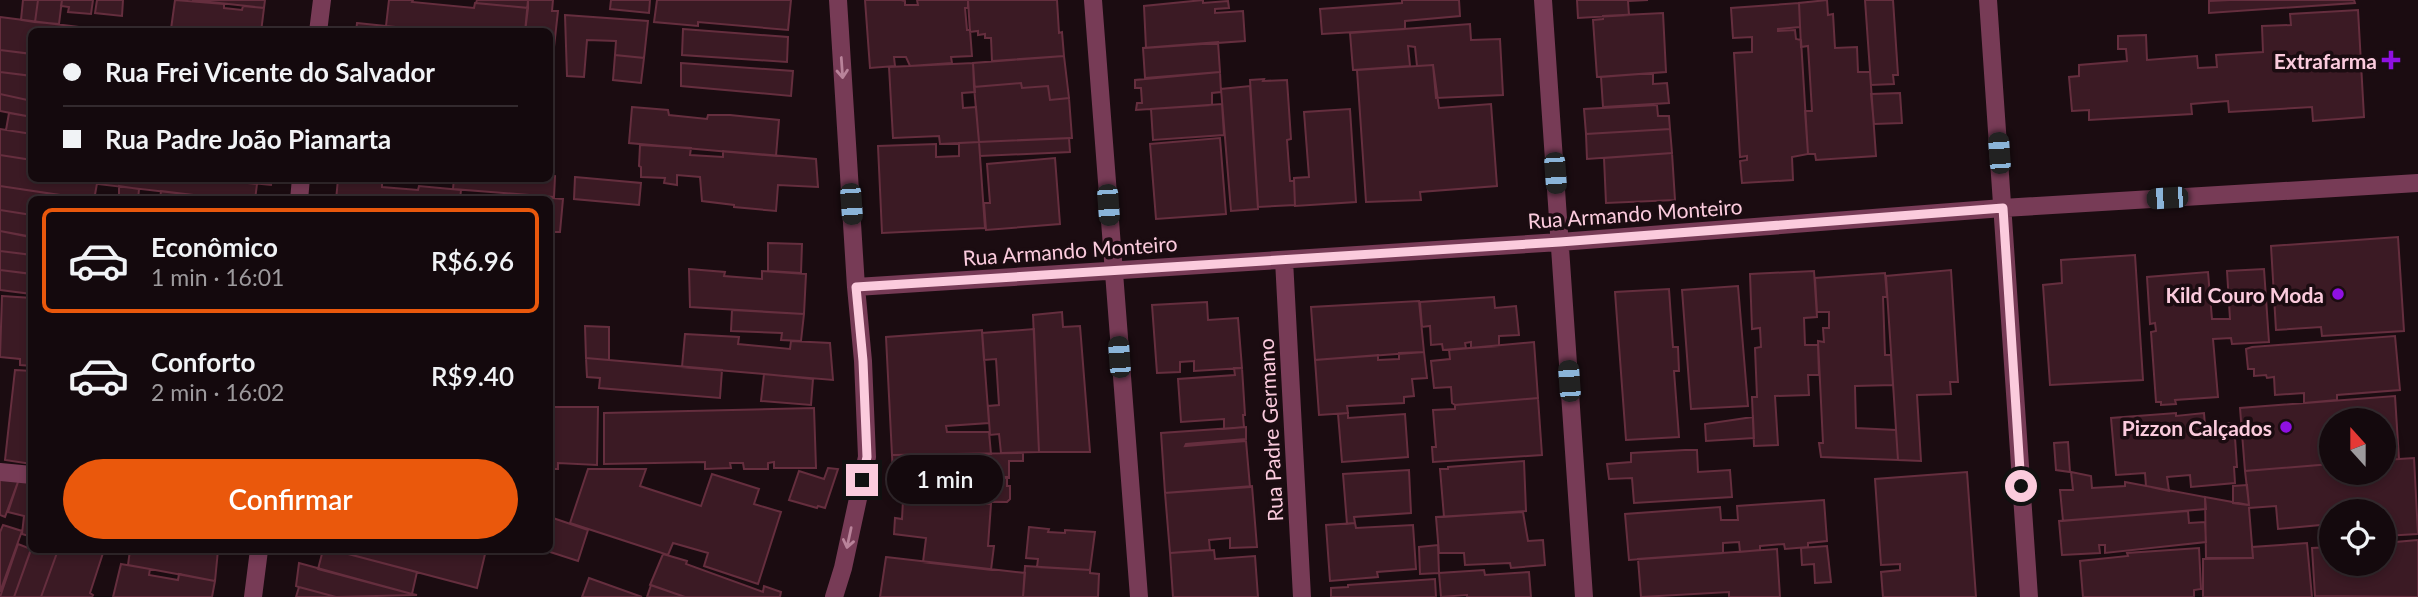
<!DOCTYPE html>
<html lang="pt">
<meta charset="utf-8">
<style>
:root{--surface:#14090d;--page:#1d1216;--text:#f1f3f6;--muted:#9d9a9d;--line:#332a2e;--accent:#ea580c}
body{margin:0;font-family:Lato,sans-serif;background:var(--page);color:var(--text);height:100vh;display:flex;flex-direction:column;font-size:26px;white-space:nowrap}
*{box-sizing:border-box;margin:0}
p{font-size:23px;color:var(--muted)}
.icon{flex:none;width:38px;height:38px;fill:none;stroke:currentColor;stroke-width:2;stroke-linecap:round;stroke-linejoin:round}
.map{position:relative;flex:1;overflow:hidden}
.details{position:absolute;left:28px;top:196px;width:525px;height:357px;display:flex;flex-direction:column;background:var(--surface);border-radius:10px;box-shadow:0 4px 10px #0003,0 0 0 2px var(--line)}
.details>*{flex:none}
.top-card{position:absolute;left:28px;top:28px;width:525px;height:154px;border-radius:10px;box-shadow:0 4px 10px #0003,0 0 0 2px var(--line);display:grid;align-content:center;height:154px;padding:0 35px;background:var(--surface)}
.needle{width:46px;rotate:339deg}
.buttons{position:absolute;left:2319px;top:408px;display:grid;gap:14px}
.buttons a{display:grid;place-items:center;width:77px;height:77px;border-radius:50%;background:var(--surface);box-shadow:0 4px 10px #0003,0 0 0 2px var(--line);font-size:35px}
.end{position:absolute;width:32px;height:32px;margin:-16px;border:9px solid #fbcbdd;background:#111;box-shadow:0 0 0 4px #111}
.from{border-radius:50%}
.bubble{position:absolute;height:49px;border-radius:24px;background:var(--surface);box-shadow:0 4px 10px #0003,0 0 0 2px var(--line);font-size:23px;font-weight:600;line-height:49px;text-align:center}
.car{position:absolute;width:21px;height:42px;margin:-21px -10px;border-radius:9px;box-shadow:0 0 5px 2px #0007;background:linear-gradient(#222 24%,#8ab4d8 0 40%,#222 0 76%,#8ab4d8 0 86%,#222 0)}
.top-card b{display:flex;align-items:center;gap:24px;height:66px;font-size:26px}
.top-card b+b{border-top:2px solid var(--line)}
.top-card i{width:18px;height:18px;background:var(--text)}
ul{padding:12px 0 0;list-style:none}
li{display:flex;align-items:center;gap:21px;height:105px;margin:0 14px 10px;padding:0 21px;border:4px solid transparent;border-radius:10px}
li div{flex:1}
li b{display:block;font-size:26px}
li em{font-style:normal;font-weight:600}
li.selected{border-color:var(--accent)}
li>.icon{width:63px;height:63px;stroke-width:1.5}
.action{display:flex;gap:14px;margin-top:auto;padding:14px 35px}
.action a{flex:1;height:80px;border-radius:42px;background:var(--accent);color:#fff;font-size:28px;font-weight:600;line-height:80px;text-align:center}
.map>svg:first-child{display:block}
.building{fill:#3b1a24;stroke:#652e3e;stroke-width:2}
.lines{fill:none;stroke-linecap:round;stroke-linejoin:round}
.minor{stroke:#773b56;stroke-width:18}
.oneway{stroke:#b9839a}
.route{stroke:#fbcbdd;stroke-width:9}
.poi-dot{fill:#8f10e2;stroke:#1b0c11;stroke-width:2.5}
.labels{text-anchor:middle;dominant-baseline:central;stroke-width:7;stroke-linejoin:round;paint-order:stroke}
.poi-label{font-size:21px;font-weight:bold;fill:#fbcbdd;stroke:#1b0c11;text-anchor:end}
.street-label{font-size:21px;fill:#fbcbdd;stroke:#1b0c11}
</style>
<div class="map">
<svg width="2418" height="597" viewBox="0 0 2418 597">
<rect width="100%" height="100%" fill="#1b0c11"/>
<path class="building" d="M23 0H38L35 22 21 20Z
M38 0H62L59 24 35 22Z
M62 0H93L91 14 68 12 69 7 61 6Z
M97 0H123L122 16 95 13Z
M175 0 224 4V8L242 10 243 6 264 8 261 32H196L171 29Z
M192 0H265L264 8Z
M389 0H413L412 2 474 8 475 3 528 8 525 32H444L386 26Z
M477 0H528V8L476 3Z
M528 0H553L552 11H558L554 47 550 46V32H525Z
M611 0H650L649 13 610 9Z
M657 0H791L788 30 698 22V26L654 22Z
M865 0H901L905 1V5H918L917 0H968V8H965L967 30H970L972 56 951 57 952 63 910 66 906 57H894L895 66 870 68Z
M968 0H1057L1059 33 1062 32 1064 56 992 61 991 38H985V34L978 35V31L970 32Z
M1203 0V3L1228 1 1229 8 1215 9V13L1243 11 1245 41 1146 48 1144 6Z
M1402 0H1459L1460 16 1405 21V29L1322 34 1320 9 1402 3Z
M1577 0H1648L1628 1 1629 15 1578 18Z
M1827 0 1828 15 1833 14 1835 48 1857 47 1858 72H1870L1876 156 1816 160 1815 154H1808L1805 111H1812L1808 46 1801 47 1799 3Z
M1865 0H1893L1898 75H1893L1894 84 1871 85Z
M2230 0H2354L2355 3 2209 13V1Z
M1799 3 1800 27 1778 29V31L1795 30 1796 39 1801 40 1808 154 1792 157 1793 180 1742 183 1740 161 1747 160V156L1740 157 1734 53 1752 52V37L1733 38 1731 8Z
M2358 10 2364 117 2313 121 2312 107 2229 112 2228 101 2191 104 2192 114 2089 120V110L2072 111 2069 77 2079 76V65L2127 61 2126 49H2118V36L2146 35 2147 60 2197 56 2198 68 2217 67 2216 55 2263 52 2262 26 2291 25 2290 14Z
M1663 13 1666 72 1597 77 1593 20 1603 19V16Z
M565 15 648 21 644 58 615 55 616 41 587 40 584 77 567 76Z
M0 17 86 28V32H32V54L0 50Z
M357 23 444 32H356Z
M1470 24 1471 40 1500 39 1503 95 1436 98 1433 65 1417 66 1415 47 1408 46 1410 66 1353 70 1350 33Z
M683 29 788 37 787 62 682 55Z
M1218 42 1220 72 1145 78 1143 48Z
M0 50 32 54V76L0 72Z
M615 55 644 58 641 83 613 80Z
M1064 56 1069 98 1050 100 1048 86 1022 88 1021 83 974 87 973 63Z
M681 63 793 71 791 96 681 86Z
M973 63 975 92 962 93 963 108 976 107 979 142 940 144 939 136 893 138 889 67Z
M1433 65 1439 108 1491 104 1497 186 1420 192 1421 200 1366 202 1357 70Z
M0 72 32 76V101L0 94Z
M1220 72 1221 92 1212 93V105L1136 110 1137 103H1142L1141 88H1135V80Z
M1653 73V84L1667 83 1669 103 1603 107 1601 77Z
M1264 79 1263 81 1287 80 1291 139 1287 140 1290 181H1294L1295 205 1258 207 1250 80Z
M1021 83 1022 88 1048 86 1050 100 1069 98 1072 138 979 142 974 87Z
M1250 86 1258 209 1231 211 1221 89Z
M1900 93 1902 123 1874 124 1871 94Z
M0 94 32 101V117L0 111Z
M1222 104 1224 135 1153 140 1151 109Z
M1657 105 1658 116H1669L1670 129 1586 134 1584 109Z
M632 107 668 110 669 115 707 119 708 115H730L779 120 776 156 629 143Z
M1350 109 1356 202 1295 206 1294 178 1309 177 1304 112Z
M9 113 32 117V134L6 130Z
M0 129 32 134V160L0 155Z
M1670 129 1672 153 1587 159 1586 134Z
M1069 138 1070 152 980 156 979 142Z
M1220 138 1226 214 1156 219 1150 144Z
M979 142 985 228 882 233 878 146 936 144V157L959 156V143Z
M640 145 691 148 690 155 723 157V151L816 159 818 187 778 185 776 211 734 207V205L702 201 700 177 677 175V185L664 183 665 178 641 177V167L639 166Z
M1672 153 1675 200 1606 203 1604 158Z
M0 155 32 160V178H98L94 200 0 186Z
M1055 158 1060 224 986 230 984 203H990L987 164Z
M550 175 555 176 554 197 453 189 454 178H550Z
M575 177 641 183 639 205 574 199Z
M98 178H206L257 184 255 200H236L97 184Z
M206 178H272L271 185Z
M338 179 382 183V187L418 190 419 186 461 190 460 200H336Z
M0 186 79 198 32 200V215L0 210Z
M119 186 139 189 138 200H119Z
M161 191 177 193 236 200H160Z
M508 194 563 199 560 232H550V200H507Z
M0 210 32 215 30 237 0 231Z
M0 231 28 236V238L32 239V255L0 251Z
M2398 237 2404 331 2322 336 2321 327 2276 330 2271 246Z
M768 243 802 244 801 273 768 271Z
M0 251 32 255V274L0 270Z
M2135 255 2143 380 2050 385 2043 285 2062 283 2061 260Z
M689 269 725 272 724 276 762 279V271L806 274 804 314 690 307Z
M2264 269 2269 342 2232 344 2231 338 2213 339 2218 397 2175 400 2176 404 2161 405V402H2156L2151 332 2156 331 2155 323 2150 324 2147 277 2208 272 2212 319H2230L2227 271Z
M0 270 32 274V294L0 290Z
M1951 270 1958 382H1950L1951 394 1917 395 1921 461 1898 460 1886 276Z
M1814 271 1817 317 1804 318 1805 345H1818L1819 375H1808L1809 395 1775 396 1778 445 1754 446 1752 397H1757L1755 348 1761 347 1760 328 1752 329 1750 274Z
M1885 273 1887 297H1883L1885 355H1891L1893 385 1855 386 1856 428 1896 430 1898 460 1821 457 1819 443H1823L1818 341 1824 342 1823 328H1829V312H1817L1815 278Z
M1738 286 1748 406 1691 409 1682 290Z
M1669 289 1673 347H1678L1679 371H1674L1679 437 1626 440 1615 292Z
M2 296 32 298V366L20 365V359L0 357Z
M1494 297 1495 308 1516 306 1519 335 1499 336V346L1471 348V342L1465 343 1466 348 1443 350 1442 344 1431 345 1430 326 1422 327 1420 302Z
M1419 301 1424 352 1315 360 1311 307Z
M1207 302 1208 320 1238 318 1242 368 1194 371V361L1180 362V372L1157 373 1152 305Z
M732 310 804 314 801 341 781 340 782 333 731 331Z
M1062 312 1063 327 1080 326 1090 452H1039L1033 315Z
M585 326 609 327V360L586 358Z
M1034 329 1039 452 1001 453 999 434 990 435 988 406 999 405 996 359 984 360 982 333Z
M982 330 989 423 946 426 947 432H989L991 454 892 455 886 337Z
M685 334 739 337 738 344 790 349 791 341 830 343 833 380 682 367Z
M2395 336 2400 390 2337 395V400L2304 403V393L2275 395 2274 377 2267 378 2266 375 2254 376V369H2248L2246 349 2252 347Z
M1534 342 1538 398 1455 405 1452 403 1451 387 1434 388 1431 361 1450 359 1449 350Z
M1424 352 1427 378 1412 379 1414 396 1404 397V403L1347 406 1348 413 1319 415 1315 360 1378 355V360L1399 359V353Z
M586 358 722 370 720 398 599 388 600 378 587 377Z
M1234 368H1242L1245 415H1243L1244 427 1224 429V419L1181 422 1178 379 1235 375Z
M15 370 32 371V464L5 460Z
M764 374 813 379 811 405 761 401Z
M2395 396 2399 459 2384 460V420H2331V464L2245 471 2240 408Z
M1538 398 1542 455 1433 462 1432 447H1436L1433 410 1455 409V405Z
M550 407H598L597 465 558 463V469H550Z
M814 408 816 468H774V462L768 463V469H744L743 463H730L731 468 705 469V462L604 464V413Z
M1348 413V418L1405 414 1408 457 1342 462 1338 414Z
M2176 413V416L2204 413 2205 425 2234 423 2237 467H2234L2235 483 2191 487 2190 475 2167 477 2169 491 2146 486 2145 473 2116 475 2111 418Z
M1753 417 1754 438 1706 441 1705 424Z
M1246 427V439L1186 444 1185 446 1246 441 1250 487 1165 493 1161 433Z
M2068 442 2070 472 2056 470 2054 443Z
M1685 450H1697L1698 472 1730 470 1732 497 1634 503 1632 478 1609 479 1607 464 1631 462V453Z
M1023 453V461H1009V478L893 476 892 455Z
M2414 458 2418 534 2384 536V511H2331V524L2278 529 2276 506 2249 508 2253 558H2206L2205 497 2249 505 2245 471 2331 464V472H2384V460Z
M1524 461 1526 511 1444 517 1440 469H1448V467Z
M828 468 838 469 825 508 818 506 817 508 789 500 799 471 824 479Z
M588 469H646L640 486 701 506 712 474 759 489 754 504 781 512 758 584 704 566 708 553 673 543 668 555 570 523Z
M1409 470 1411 513 1354 517 1355 523 1347 524 1343 474Z
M1967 472 1976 597H1883L1881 572 1900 570V564L1881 565 1875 479Z
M2071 472 2091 476 2092 488 2125 486V482L2205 497 2206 509 2063 521 2060 490H2073Z
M912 477H1007V486H1010V499L1007 502 911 500Z
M0 479H19L5 517 0 515Z
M19 479 32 482V537L22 534 24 516 8 512Z
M2247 485 2249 505 2233 503V486Z
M1252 486 1257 547 1230 548V538L1209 540 1210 550 1170 553 1165 493Z
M903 500 991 504 988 546H994L991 570 923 562 926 538 894 534 895 518 902 519Z
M1824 500 1827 541 1808 543V547L1785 549 1784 544 1760 546V550L1740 552 1739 542 1723 543V553L1629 560 1625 514 1720 507 1721 520H1738L1737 506Z
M2188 511 2189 523 2205 522 2206 542 2105 553V545H2099L2100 553 2062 555 2059 521Z
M1523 512 1528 541 1543 540 1545 565 1511 568 1510 563 1465 565 1464 553H1439L1436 517Z
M550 517 588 530 578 561 544 550H550Z
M1355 523 1356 528 1413 525 1416 569 1377 572 1378 577 1330 581 1326 525Z
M3 525 22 531 0 592V532Z
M1029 527 1049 529 1048 532 1065 533V530L1095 532 1090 570 1037 567 1038 559 1026 558Z
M2418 540V597L2315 596 2312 548 2331 547V564H2384V543Z
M2307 543 2312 597H2203V559L2253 558 2252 547Z
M18 544 31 549 14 597H0Z
M1438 545 1439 573 1420 574 1419 547Z
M1827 546 1831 582 1815 583 1814 564 1802 565 1801 548Z
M32 547V550H58L41 597H14Z
M2199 548 2201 589 2194 590V597H2083L2080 561 2128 556 2127 553Z
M1777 549 1780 597H1729V592L1641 597 1638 559Z
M58 550H104L90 593 93 595 92 597H41Z
M130 550H218L215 581 128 565Z
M323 550H333L417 572 412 594 318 569Z
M333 550H486L477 588Z
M1214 550 1215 559 1255 556 1258 597H1173L1170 553Z
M663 554 687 561 686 564 763 592 764 586 781 592 780 597H685L650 585Z
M886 557 1025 573 1023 597H880Z
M299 563 412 594 417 595 336 597 299 587 296 586Z
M121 564 150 569 149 575 178 580 179 574 215 581 212 597H113Z
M1025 566 1090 570V573L1099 574 1098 597H1023Z
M1484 570 1485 575 1529 572 1531 597H1467V595L1441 597 1439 573Z
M589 578 642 597H582Z
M1435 579 1436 597H1331V588L1348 587V585Z
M651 585 685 597H647Z
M299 587 336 597H296Z"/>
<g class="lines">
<path class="minor" d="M1093 0 1139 597
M1543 0 1584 597
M1988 0 2029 597
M318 32 322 0
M299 200 301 178
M1284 260 1302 597
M856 287 1560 242 2003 208 2418 183
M0 472 32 475
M253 597 259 550
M834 597 843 568 867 457 863 361 856 287 838 0"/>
</g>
<defs><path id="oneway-shaft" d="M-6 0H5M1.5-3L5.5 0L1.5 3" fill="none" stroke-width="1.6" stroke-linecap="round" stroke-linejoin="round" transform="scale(1.75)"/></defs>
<g class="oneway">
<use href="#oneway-shaft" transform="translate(842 68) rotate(86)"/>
<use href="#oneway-shaft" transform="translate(849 538) rotate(102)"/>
</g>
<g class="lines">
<path class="route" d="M862 480 867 457 863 361 856 287 1560 242 2003 208 2021 486"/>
</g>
<g class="poi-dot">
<path d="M2387.5 49.5h7v7h7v7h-7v7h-7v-7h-7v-7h7z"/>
<circle cx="2338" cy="294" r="7"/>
<circle cx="2286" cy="427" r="7"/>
</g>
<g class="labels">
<g class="poi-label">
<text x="2377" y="60">Extrafarma</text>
<text x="2324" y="294">Kild Couro Moda</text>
<text x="2272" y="427">Pizzon Calçados</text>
</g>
<g class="street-label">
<text transform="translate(1635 213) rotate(-4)">Rua Armando Monteiro</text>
<text transform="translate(1070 250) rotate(-4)">Rua Armando Monteiro</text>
<text transform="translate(1270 430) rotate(-93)">Rua Padre Germano</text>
</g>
</g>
</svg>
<div class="buttons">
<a><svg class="needle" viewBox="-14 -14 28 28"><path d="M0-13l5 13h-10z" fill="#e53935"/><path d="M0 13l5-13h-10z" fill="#9d9a9d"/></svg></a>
<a><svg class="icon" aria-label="locate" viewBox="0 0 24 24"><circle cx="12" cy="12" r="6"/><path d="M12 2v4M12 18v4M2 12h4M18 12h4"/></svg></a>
</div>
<i class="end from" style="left:2021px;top:486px"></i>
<i class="end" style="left:862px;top:480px"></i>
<div class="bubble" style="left:887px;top:455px;width:116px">1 min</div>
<i class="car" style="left:1999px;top:153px;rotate:356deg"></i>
<i class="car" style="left:1555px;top:173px;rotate:176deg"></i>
<i class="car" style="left:2167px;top:198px;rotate:266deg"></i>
<i class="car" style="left:851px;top:204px;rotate:176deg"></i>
<i class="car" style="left:1108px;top:205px;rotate:176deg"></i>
<i class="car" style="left:1119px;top:357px;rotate:356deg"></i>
<i class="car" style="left:1569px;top:381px;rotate:356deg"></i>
<div class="top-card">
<b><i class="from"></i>Rua Frei Vicente do Salvador</b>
<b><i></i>Rua Padre João Piamarta</b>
</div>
<section class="details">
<ul>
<li class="selected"><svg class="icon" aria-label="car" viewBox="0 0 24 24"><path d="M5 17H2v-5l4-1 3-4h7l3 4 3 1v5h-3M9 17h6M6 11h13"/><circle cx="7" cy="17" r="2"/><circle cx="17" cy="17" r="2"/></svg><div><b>Econômico</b><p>1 min · 16:01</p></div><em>R$6.96</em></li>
<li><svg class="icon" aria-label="car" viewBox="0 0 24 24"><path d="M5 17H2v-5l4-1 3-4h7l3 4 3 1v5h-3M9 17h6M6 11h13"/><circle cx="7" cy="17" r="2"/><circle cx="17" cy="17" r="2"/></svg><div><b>Conforto</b><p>2 min · 16:02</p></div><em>R$9.40</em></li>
</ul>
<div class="action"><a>Confirmar</a></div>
</section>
</div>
